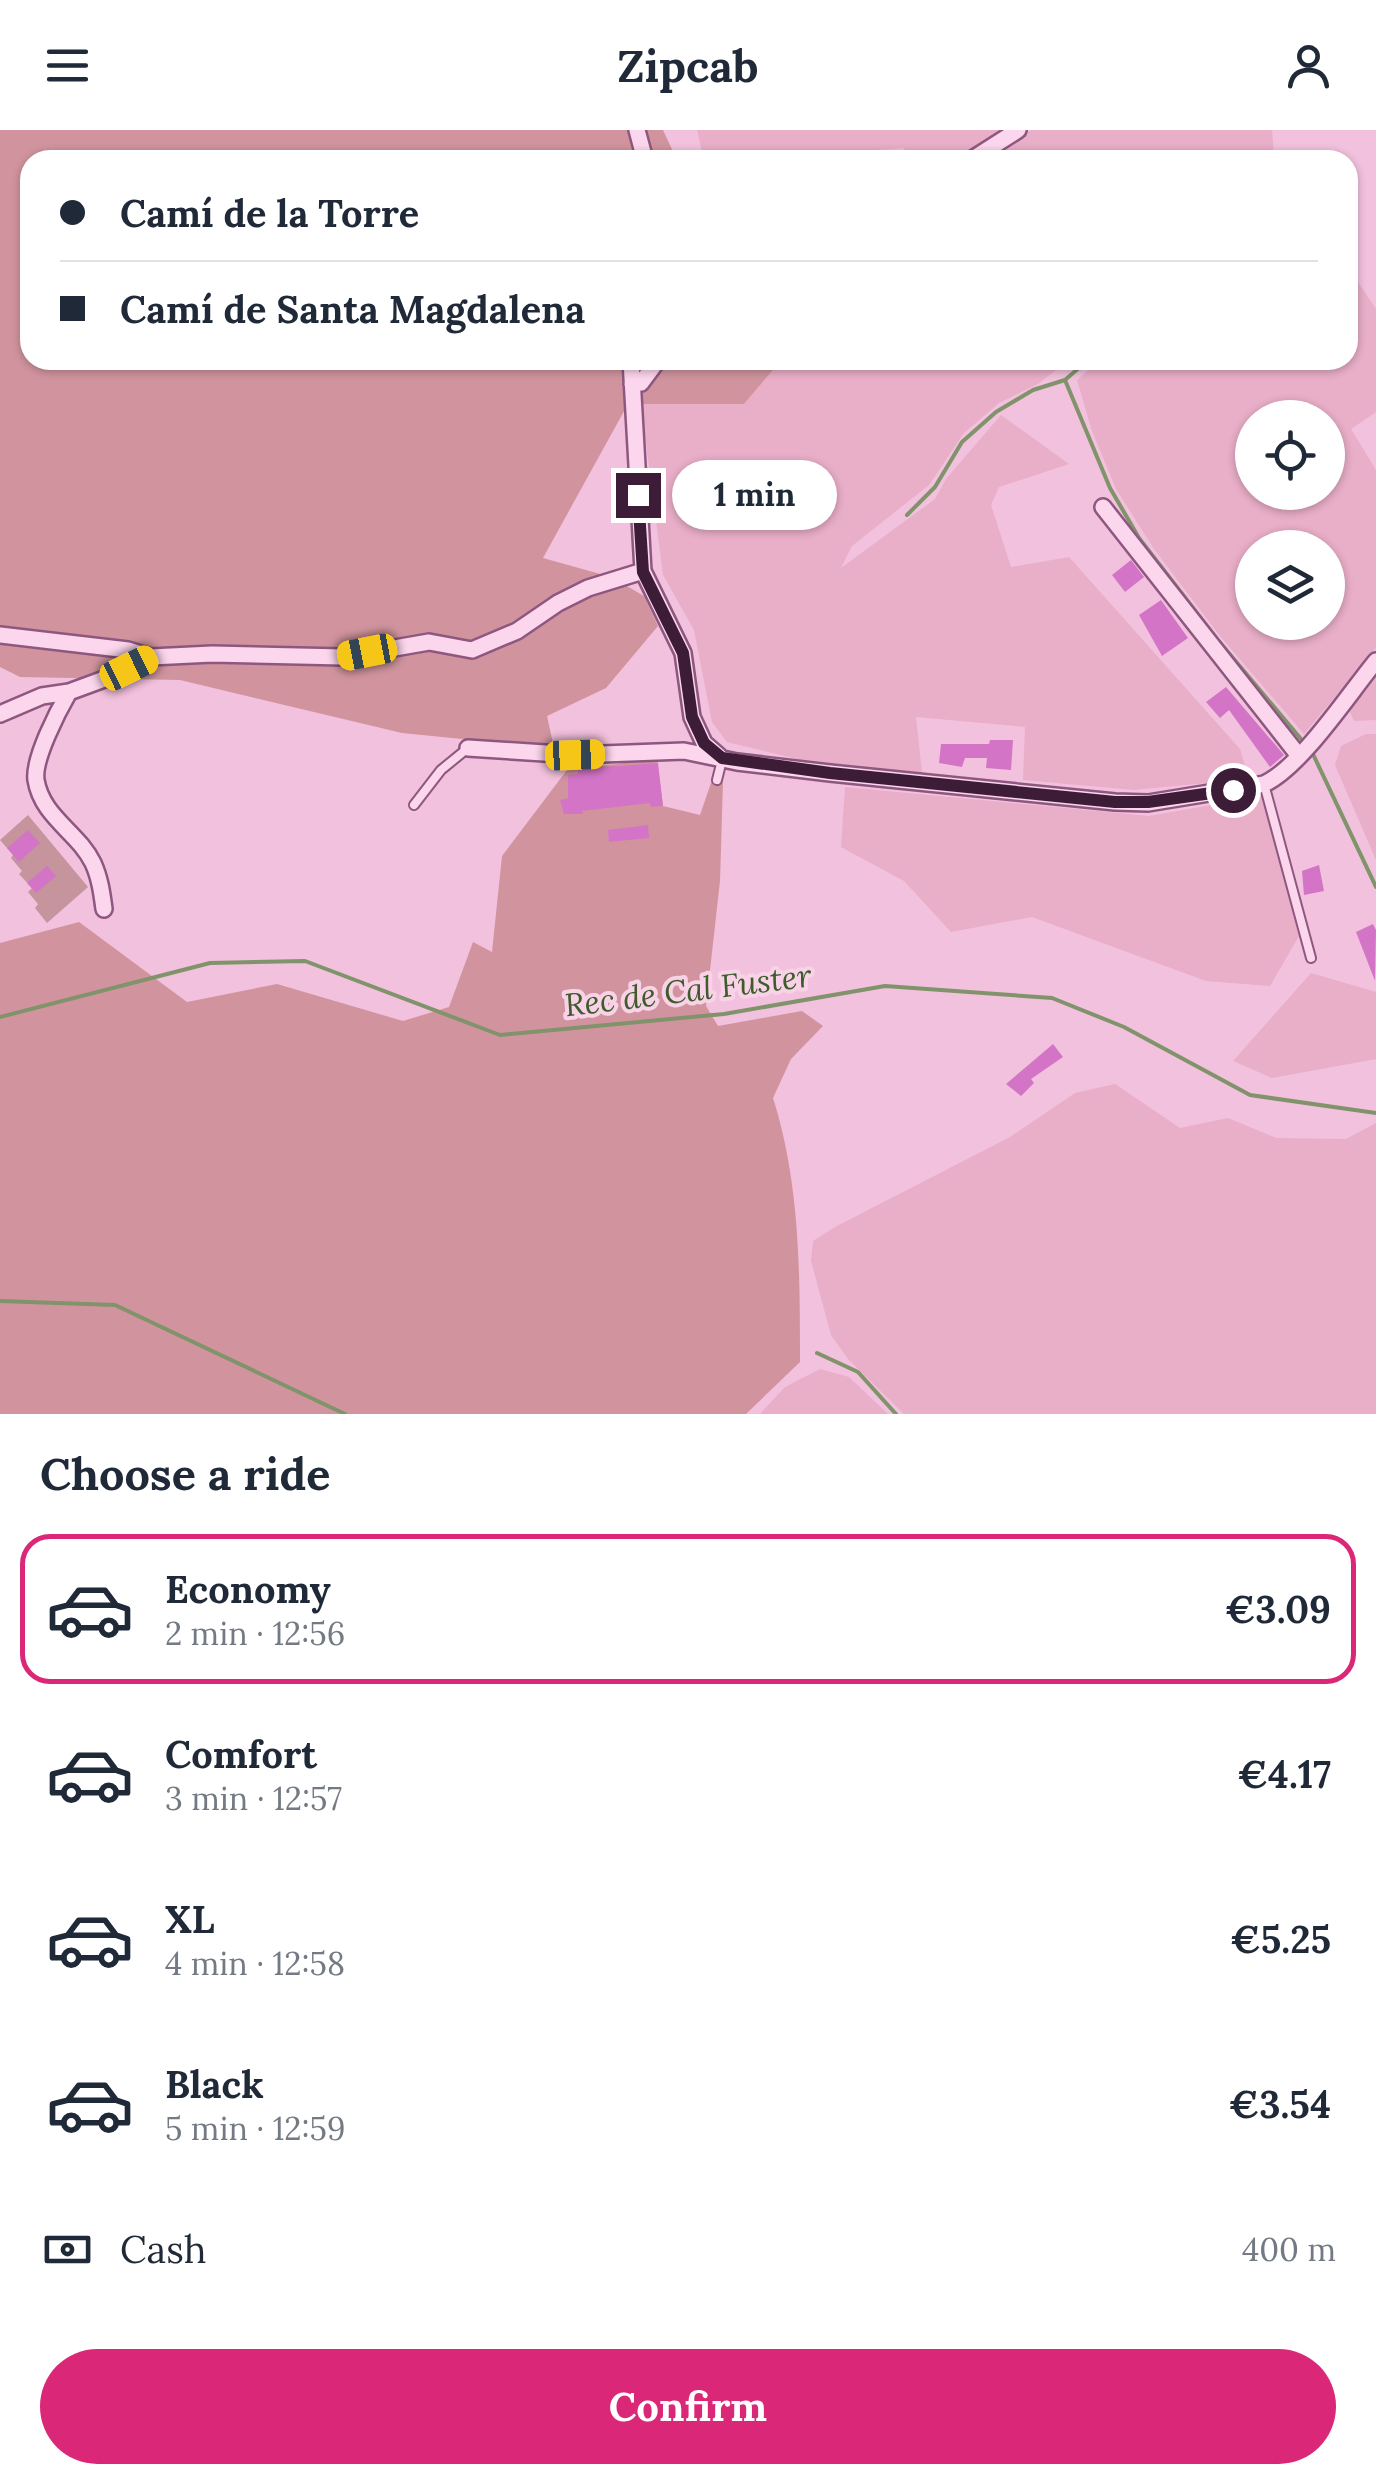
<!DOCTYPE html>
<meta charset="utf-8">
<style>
:root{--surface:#fff;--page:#f2f2f3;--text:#1f2937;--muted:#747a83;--line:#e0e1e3;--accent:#db2777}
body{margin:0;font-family:Lora,serif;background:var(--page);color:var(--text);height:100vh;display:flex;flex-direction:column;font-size:38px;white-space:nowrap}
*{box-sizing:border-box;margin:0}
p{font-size:32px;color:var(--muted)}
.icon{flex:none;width:55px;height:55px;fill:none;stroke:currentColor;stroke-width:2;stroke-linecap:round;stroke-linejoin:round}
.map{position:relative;height:1284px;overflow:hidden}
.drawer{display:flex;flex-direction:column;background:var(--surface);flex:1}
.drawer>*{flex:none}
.banner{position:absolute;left:20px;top:20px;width:1338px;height:220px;border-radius:30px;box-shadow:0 2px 8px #0004;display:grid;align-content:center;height:220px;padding:0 40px;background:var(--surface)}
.buttons{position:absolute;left:1235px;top:270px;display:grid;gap:20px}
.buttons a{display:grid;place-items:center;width:110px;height:110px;border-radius:50%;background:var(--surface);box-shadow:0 2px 8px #0004;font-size:50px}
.end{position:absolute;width:45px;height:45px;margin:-22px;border:12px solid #3c1c36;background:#fff;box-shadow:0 0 0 5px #fff}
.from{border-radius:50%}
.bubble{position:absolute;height:70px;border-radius:35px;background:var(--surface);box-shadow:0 2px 8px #0004;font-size:32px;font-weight:700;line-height:70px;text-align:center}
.car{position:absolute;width:30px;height:60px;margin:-30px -15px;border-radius:12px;box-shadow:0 0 8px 2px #0007;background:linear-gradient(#f5c518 24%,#345 0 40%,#f5c518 0 76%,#345 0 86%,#f5c518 0)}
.banner b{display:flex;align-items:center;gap:35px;height:95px;font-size:38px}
.banner b+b{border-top:2px solid var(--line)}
.banner i{width:25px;height:25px;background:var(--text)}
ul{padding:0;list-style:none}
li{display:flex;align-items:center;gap:30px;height:150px;margin:0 20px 15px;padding:0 20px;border:5px solid transparent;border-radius:30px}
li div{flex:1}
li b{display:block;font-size:38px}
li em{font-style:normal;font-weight:700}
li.selected{border-color:var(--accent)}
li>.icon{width:90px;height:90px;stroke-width:1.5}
h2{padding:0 40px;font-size:45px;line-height:120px}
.pay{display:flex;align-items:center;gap:25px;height:110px;padding:0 40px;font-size:38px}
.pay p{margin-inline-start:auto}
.action{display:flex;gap:20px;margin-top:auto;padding:20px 40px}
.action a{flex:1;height:115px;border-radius:60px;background:var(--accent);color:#fff;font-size:40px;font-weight:700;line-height:115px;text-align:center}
header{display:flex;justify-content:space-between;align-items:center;height:130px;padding:0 40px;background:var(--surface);font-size:45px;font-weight:700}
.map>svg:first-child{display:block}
.farmland{fill:#e9aec8;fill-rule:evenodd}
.green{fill:#d1949e}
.cemetery{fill:#c5949c}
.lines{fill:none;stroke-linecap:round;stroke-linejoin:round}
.stream{stroke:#80936a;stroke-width:4}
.building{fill:#d474c7}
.lane-casing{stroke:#8e5780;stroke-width:12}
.street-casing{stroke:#8e5780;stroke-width:20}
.lane{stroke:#fcd6ec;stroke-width:8}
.street{stroke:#fcd6ec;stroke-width:15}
.route{stroke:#3c1c36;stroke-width:12}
.labels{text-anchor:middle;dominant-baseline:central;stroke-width:8;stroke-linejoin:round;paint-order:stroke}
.water-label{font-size:32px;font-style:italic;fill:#3c5d2a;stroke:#f9d2e8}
</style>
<header><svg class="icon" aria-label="menu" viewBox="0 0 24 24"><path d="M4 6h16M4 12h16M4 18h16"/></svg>Zipcab<svg class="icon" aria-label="person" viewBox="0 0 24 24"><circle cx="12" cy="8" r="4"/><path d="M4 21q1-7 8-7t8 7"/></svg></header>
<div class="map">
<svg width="1376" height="1284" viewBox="0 0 1376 1284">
<rect width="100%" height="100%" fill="#f2c1dd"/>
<path class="farmland" d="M697 0H1008L961 30H905L904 18 836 23 829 30H704Z
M1031 0H1272L1274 26 1281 30H983Z
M1348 137 1376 179V282L1351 299 1376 340V518L1304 604 1220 506 1154 419 1116 359 1092 301 1077 250 1100 230H1348ZM1252 288H1328V362H1252ZM1252 418H1328V492H1252Z
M778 230H1069L1038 254 999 273 964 303 929 355 852 416 841 438 935 369 946 349 1001 285 1069 334 999 357 991 375 1011 437 1069 427 1240 619 1248 645 1217 652 1134 660 1023 650 1025 597 916 587 922 643 801 630 727 612 712 592 694 500 663 445 641 274H744L778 234Z
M1376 548V590L1354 591 1349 580Z
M1366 604H1376V730L1335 635 1341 616Z
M845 657 1149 686 1262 666 1299 806 1270 856 1206 851 1032 787 951 802 904 751 841 717Z
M1311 843 1376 862V929L1272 948 1233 931Z
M1115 954 1180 998 1228 988 1276 1008 1346 1009 1376 993V1284H904L848 1229 831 1205 811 1131 813 1111 835 1097 1010 1007 1075 963Z
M820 1239 849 1247 888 1284H760L785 1257Z"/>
<path class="green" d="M0 0H663L677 30H30V230H778V234L744 274H628L543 428 611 447 644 466 658 496 606 558 547 586 554 618 402 603 180 550 20 547 0 537Z
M657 629 663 676 700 685 712 650 723 652 720 751 706 876 718 896 802 881 823 896 791 929 773 968C800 1053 800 1143 800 1232L746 1284H0V813L79 792 187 872 277 854 403 891 449 877 473 812 492 822 502 726 567 640Z"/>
<path class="cemetery" d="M28 685 88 757 47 793 35 778 38 774 28 762 32 758 19 744 22 741 11 728 13 725 0 710Z"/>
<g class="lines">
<path class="stream" d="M1065 250 1110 358 1139 408 1217 509 1306 615
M907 385 935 357 962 312 996 282 1033 260 1065 250 1088 230
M1312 622 1376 757
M0 887 210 833 305 831 500 905 724 884 885 856 1052 868 1124 897 1250 965 1376 983
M0 1171 115 1175 345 1284
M817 1223 858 1242 896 1284"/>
</g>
<path class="building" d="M1131 430 1144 447 1125 462 1112 445Z
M1161 470 1188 508 1162 526 1139 485Z
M1226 557 1284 625 1270 637 1229 580 1220 588 1206 572Z
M990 610H1013L1011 640 986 638 987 628H965L962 637 939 633 941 614H989Z
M658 633 663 676 651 677 650 673 582 681 583 684H564L560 670 568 668V645L578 644V639Z
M648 695 649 708 609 712 608 700Z
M28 700 40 713 19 732 7 718Z
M1319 735 1324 761 1304 765 1302 741Z
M47 736 56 746 36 763 27 753Z
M1373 794 1376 800 1375 851 1356 802Z
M1053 914 1063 927 1031 949 1034 953 1021 966 1006 954Z"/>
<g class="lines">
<g class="lane-casing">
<path id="lane" d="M717 650 722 630
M1264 654 1311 828
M414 675 441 640 468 618"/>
</g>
<g class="street-casing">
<path id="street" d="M637 0 645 30
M971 30 1018 0
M631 230 643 441 683 523 692 587 704 613 719 626
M632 254 641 253 658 230
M1103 377 1299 626
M0 505 128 520 151 527
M69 562C58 581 33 629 36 650 42 687 78 702 93 733 100 748 102 764 104 779
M0 584 42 566 69 562 107 548 151 527 212 524 343 527 429 512 472 520 517 501 558 473 588 458 643 441
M468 618 575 625 684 621 737 632 830 643 1115 672 1148 673 1264 654C1301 637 1348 565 1376 531"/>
</g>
<use href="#lane" class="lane"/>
<use href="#street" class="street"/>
</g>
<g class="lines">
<path class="route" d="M638 365 643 442 683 523 692 587 704 613 722 628 830 643 1115 672H1148L1233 660"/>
</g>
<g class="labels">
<g class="water-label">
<text transform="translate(688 860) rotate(-7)">Rec de Cal Fuster</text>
</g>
</g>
</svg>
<div class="buttons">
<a><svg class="icon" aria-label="locate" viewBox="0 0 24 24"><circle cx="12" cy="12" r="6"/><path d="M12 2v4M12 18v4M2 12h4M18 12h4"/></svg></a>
<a><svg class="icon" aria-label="layers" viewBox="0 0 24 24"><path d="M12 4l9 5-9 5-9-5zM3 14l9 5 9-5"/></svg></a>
</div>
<i class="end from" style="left:1233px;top:660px"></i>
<i class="end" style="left:638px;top:365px"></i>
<div class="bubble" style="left:672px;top:330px;width:165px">1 min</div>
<i class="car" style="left:367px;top:522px;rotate:259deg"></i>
<i class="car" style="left:129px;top:538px;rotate:64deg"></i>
<i class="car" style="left:575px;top:625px;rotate:88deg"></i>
<div class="banner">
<b><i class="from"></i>Camí de la Torre</b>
<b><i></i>Camí de Santa Magdalena</b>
</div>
</div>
<section class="drawer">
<h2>Choose a ride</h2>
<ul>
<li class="selected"><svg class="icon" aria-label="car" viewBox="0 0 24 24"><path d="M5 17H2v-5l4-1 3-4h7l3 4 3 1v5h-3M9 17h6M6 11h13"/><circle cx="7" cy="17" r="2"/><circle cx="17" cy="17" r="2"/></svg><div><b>Economy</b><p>2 min · 12:56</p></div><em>€3.09</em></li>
<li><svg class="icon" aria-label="car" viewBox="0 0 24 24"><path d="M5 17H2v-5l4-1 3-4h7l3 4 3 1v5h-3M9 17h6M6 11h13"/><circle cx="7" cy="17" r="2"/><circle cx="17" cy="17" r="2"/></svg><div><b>Comfort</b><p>3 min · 12:57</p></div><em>€4.17</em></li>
<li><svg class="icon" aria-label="car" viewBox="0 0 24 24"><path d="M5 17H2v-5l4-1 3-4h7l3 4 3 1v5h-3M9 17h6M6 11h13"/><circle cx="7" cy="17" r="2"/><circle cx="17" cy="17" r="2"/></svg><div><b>XL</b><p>4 min · 12:58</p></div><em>€5.25</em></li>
<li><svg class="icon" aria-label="car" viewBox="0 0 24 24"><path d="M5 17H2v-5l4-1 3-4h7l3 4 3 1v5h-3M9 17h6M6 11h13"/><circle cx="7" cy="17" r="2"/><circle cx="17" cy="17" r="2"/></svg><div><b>Black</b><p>5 min · 12:59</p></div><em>€3.54</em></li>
</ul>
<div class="pay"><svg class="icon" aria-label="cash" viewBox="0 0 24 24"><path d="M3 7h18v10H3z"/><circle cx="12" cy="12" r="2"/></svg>Cash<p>400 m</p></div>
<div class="action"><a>Confirm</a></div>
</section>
